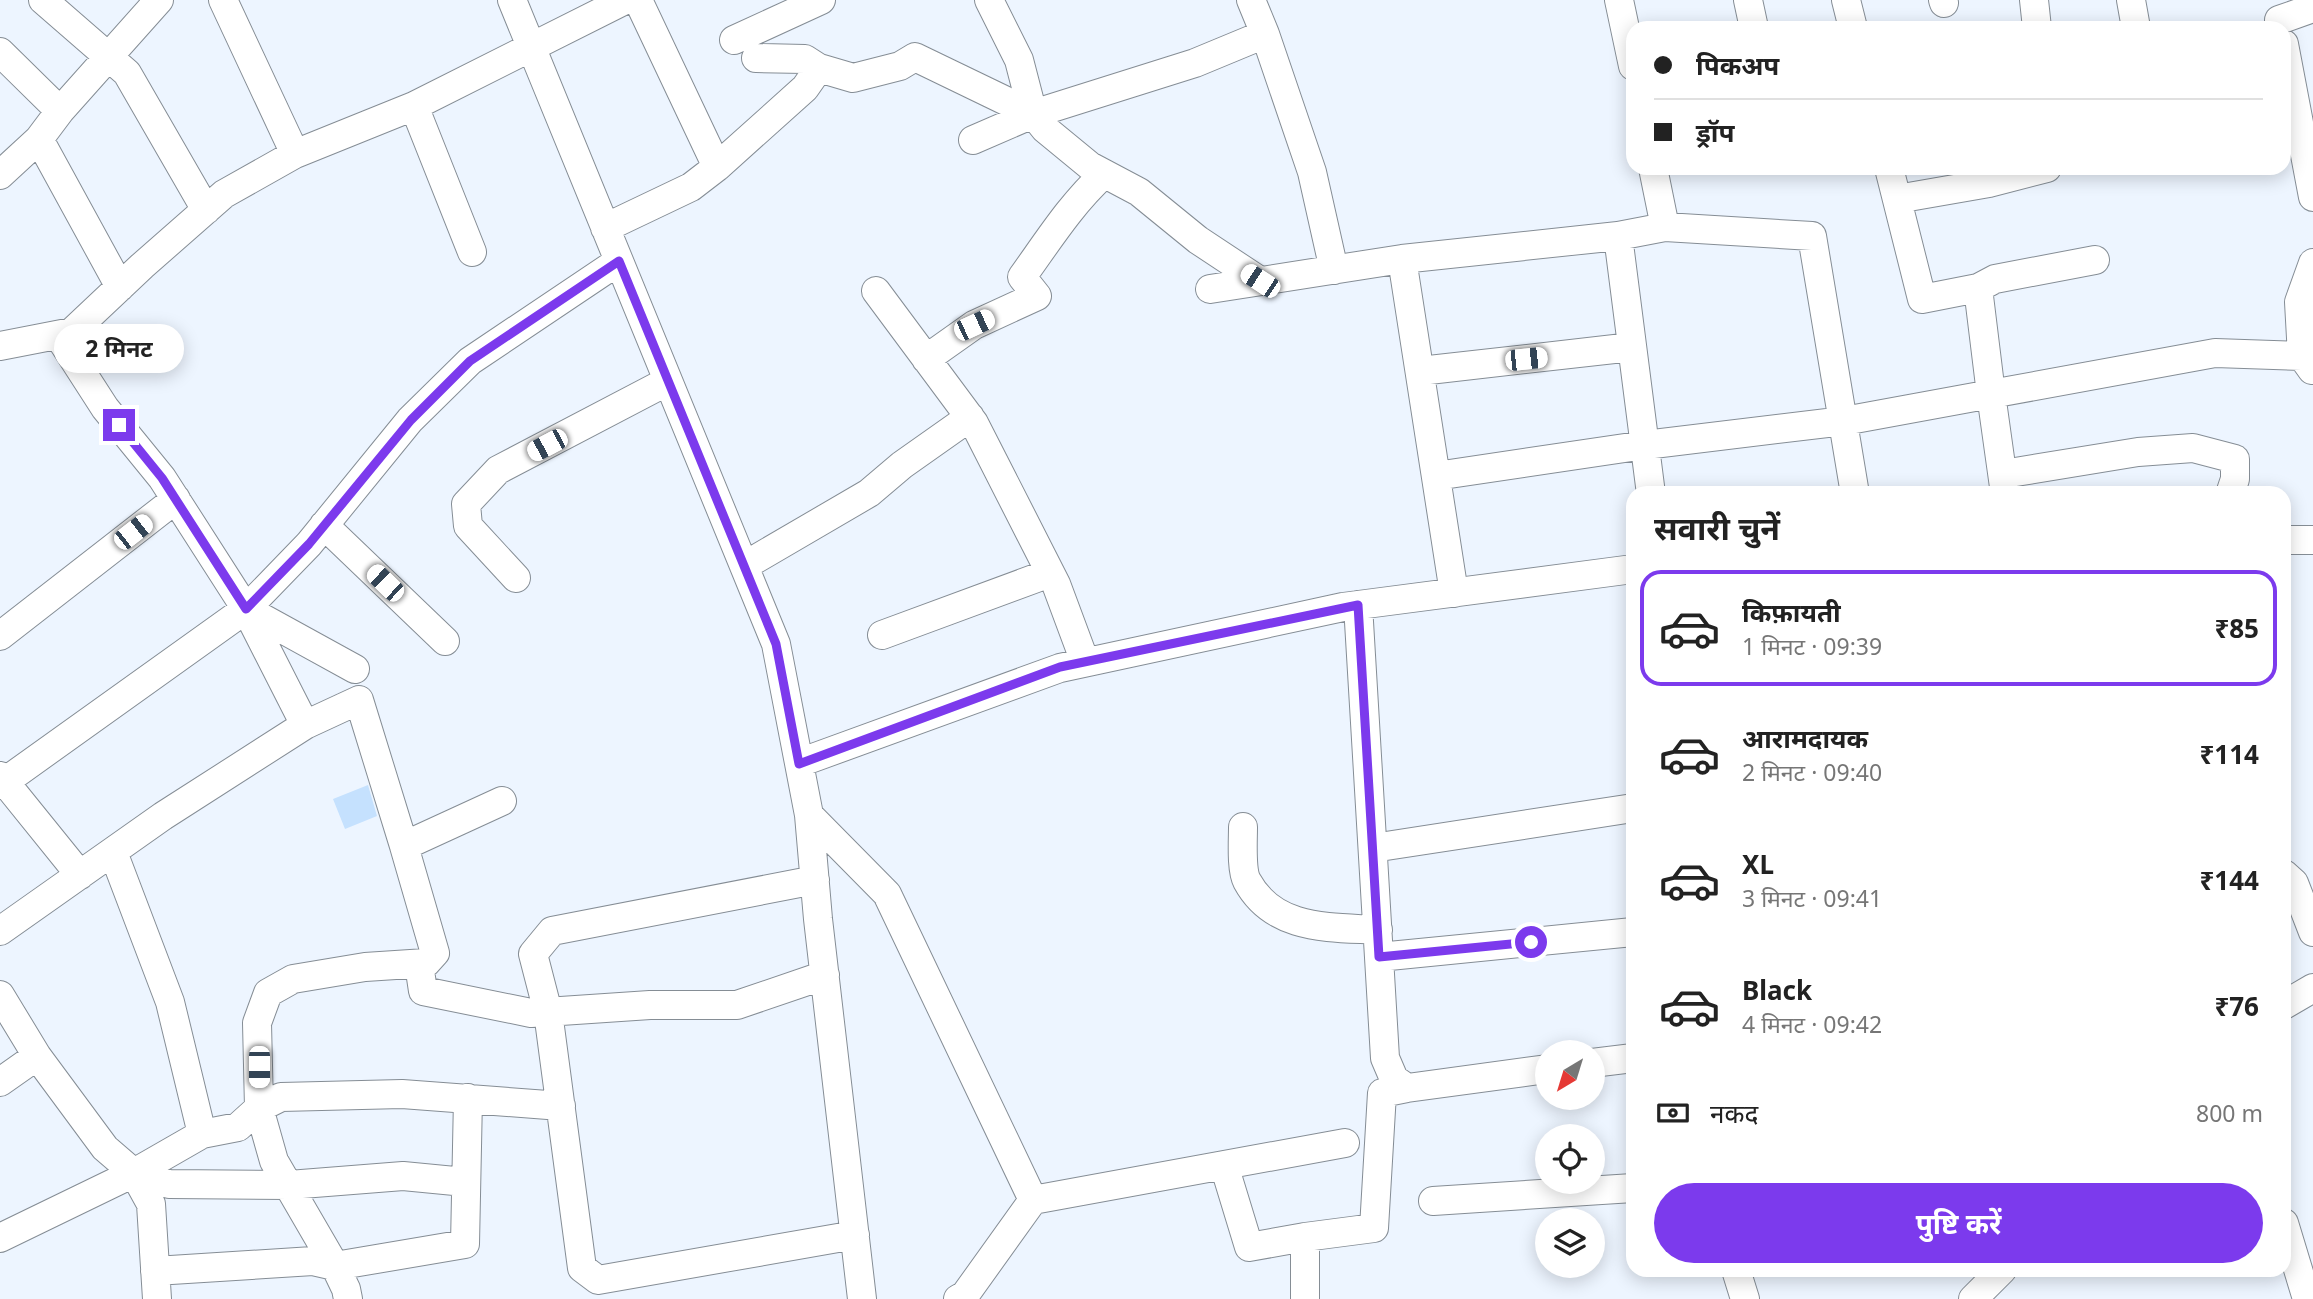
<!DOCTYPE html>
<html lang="hi">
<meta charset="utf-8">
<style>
:root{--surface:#fff;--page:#f6f6f6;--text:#222;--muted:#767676;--line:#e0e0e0;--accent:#7c3aed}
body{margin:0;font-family:"Noto Sans","Noto Sans Devanagari",sans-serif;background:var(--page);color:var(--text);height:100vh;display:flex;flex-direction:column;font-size:26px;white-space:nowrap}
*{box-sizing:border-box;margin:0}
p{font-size:23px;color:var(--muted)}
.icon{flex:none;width:38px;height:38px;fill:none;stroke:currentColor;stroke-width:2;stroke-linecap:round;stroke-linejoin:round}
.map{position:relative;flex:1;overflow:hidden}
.sheet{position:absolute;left:1626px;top:486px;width:665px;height:791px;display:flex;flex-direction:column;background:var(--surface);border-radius:21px;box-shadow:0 4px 18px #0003}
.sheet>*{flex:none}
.banner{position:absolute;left:1626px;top:21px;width:665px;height:154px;border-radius:21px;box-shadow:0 4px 18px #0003;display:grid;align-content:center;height:154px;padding:0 28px;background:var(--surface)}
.needle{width:46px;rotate:218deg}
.tools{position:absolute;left:1535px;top:1040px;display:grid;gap:14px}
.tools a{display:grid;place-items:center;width:70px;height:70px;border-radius:50%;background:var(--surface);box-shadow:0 4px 18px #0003;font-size:35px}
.end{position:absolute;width:32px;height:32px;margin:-16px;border:9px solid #7c3aed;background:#fff;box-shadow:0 0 0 4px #fff}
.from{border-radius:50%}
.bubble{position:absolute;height:49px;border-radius:24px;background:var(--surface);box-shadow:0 4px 18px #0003;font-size:23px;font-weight:700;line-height:49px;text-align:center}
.car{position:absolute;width:21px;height:42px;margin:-21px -10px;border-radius:9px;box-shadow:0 0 5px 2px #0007;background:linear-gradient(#fff 24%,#345 0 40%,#fff 0 76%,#345 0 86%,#fff 0)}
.banner b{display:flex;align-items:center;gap:24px;height:66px;font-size:26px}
.banner b+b{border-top:2px solid var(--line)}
.banner i{width:18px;height:18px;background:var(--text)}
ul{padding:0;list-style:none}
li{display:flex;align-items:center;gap:21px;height:116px;margin:0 14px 10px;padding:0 14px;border:4px solid transparent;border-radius:21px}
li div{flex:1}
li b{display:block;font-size:26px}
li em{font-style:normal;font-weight:700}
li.current{border-color:var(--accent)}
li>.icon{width:63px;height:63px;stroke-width:1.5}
h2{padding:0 28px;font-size:32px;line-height:84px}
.pay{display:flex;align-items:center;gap:18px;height:77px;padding:0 28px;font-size:26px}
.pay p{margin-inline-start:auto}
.cta{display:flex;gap:14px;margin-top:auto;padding:14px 28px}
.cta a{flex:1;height:80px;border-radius:42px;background:var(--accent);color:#fff;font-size:28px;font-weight:700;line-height:80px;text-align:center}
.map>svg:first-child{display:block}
.building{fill:#c5e1fe}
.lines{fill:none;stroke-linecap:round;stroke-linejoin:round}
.minor-casing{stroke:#858d95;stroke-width:30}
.minor{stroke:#fff;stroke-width:28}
.route{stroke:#7c3aed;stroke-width:9}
</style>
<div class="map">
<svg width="2313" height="1299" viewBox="0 0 2313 1299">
<rect width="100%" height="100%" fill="#edf5ff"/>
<path class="building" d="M368 785 377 816 345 829 333 799Z"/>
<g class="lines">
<g class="minor-casing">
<path id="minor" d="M43 0 127 73 206 210
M223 0 295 154
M512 0 776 644 809 815 818 919 862 1299
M638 0 717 167
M989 0 1019 60 1033 114 1045 129 1090 166 1139 192 1198 240 1260 281
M1251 0 1265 34 1312 172 1334 270
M1619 0 1633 66
M1748 0 1754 28
M1846 0 1853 28
M1943 0 1944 3
M2034 0 2037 28
M2131 0 2136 28
M2279 20 2313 8
M734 40 821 0
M2284 44 2313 197
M0 52 60 111 39 139 120 287
M756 58 805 59 819 68 853 78 900 66 915 57 1033 114
M414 106 472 252
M60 111 159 0
M973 140 1033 114 1195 63 1265 34
M0 175 39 139
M1897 199 1989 183 2047 168
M1665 227 1812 236 1855 494
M605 228 691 187 717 167 805 88 819 68
M1402 259 1454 593
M1978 288 1995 279 2095 260
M1210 289 1402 259 1618 236
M876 291 974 423 1056 584 1085 662
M0 346 72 332 142 266 224 194 295 154 414 106 625 0
M926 359 974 325 1037 296 1022 277C1048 241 1071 204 1104 174
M2312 370 2302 356 2299 302 2313 263
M1420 371 1632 347
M2003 474 2138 452 2193 448 2235 459V479L2230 494
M1436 476 1645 445 1844 421 1991 394 1978 288 1922 299 1889 168
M1651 494 1618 236 1665 227 1653 168
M2005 494 1991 394 2215 353 2302 356
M324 525 445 641
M2284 540H2313
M744 566 869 493 902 465 970 417
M516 578 468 526 466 504 498 470 668 381
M1358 605 1385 1058 1394 1079 1407 1088 1547 1069
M246 609 355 669
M882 635 1050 573
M0 636 176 499
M305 725 359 700 404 846 502 801
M799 763 1060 668 1343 607 1633 569
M0 776 80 875
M0 785 246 609 309 544 410 420 470 361 619 261
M809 815 887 894 1033 1200
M1243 827C1243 840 1241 870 1247 881 1274 931 1330 927 1378 930
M1373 848 1633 808
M113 852 170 1002 202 1134
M2284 874 2294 883 2313 932
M815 880 552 931 533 954 548 1012 582 1268 598 1280 855 1235
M0 931 163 816 305 725 246 609 162 478 105 408 58 335
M1379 957 1633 932
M419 964 423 991 531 1013 650 1005H737L825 975
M0 995 37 1056 105 1148 134 1173 151 1204 157 1299
M2284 1005 2313 988
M1592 1063 1633 1058
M0 1082 37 1056
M1224 1165 1249 1247 1305 1237
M134 1173 169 1184 289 1185 403 1176 465 1182
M1433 1201 1633 1188
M2284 1223 2307 1299
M0 1238 134 1173 202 1134 238 1127 259 1108 281 1097 402 1094 561 1106
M1736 1270 1745 1299
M155 1271 313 1261 335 1266 465 1244 468 1098
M348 1299 346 1289 335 1266 274 1161 259 1108 257 1023 268 993 293 979 365 967 426 963 435 953 404 846
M958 1299 965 1295 1033 1200 1345 1143
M1305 1299V1237L1374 1228 1382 1093 1407 1088
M1973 1299 2002 1270"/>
</g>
<use href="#minor" class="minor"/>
</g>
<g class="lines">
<path class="route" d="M119 425 162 478 246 609 309 544 411 420 470 361 619 261 776 644 799 764 1060 667 1358 605 1379 957 1531 942"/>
</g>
</svg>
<div class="tools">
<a><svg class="needle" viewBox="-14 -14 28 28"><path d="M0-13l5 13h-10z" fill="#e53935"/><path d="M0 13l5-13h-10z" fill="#767676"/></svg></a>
<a><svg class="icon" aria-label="locate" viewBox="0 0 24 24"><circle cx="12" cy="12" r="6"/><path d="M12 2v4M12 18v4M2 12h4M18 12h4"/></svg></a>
<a><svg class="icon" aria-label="layers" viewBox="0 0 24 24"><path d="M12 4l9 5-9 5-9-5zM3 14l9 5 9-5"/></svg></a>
</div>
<i class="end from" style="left:1531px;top:942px"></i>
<i class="end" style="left:119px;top:425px"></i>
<div class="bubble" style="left:54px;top:324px;width:130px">2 मिनट</div>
<i class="car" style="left:1260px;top:281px;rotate:303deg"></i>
<i class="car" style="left:974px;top:325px;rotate:65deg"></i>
<i class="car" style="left:1526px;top:359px;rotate:84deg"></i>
<i class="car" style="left:547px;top:445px;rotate:242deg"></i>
<i class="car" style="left:133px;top:532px;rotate:52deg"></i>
<i class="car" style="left:385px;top:583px;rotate:314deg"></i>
<i class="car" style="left:259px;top:1067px;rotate:180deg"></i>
<div class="banner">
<b><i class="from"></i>पिकअप</b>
<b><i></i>ड्रॉप</b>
</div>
<section class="sheet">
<h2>सवारी चुनें</h2>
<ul>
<li class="current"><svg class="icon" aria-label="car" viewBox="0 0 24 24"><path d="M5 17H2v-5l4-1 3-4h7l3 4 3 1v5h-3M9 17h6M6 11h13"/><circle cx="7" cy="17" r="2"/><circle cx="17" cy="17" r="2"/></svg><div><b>किफ़ायती</b><p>1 मिनट · 09:39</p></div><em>₹85</em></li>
<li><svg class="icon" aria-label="car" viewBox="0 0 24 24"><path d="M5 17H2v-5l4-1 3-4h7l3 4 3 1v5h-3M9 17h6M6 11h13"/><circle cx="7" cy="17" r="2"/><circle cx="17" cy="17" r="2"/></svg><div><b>आरामदायक</b><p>2 मिनट · 09:40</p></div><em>₹114</em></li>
<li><svg class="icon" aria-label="car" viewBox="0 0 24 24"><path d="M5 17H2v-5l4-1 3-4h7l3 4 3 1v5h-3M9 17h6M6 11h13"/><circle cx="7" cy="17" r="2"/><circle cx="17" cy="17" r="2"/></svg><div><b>XL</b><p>3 मिनट · 09:41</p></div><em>₹144</em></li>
<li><svg class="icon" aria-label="car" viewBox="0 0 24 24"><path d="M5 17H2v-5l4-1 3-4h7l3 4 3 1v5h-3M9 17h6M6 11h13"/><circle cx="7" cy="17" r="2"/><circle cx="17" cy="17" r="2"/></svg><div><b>Black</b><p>4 मिनट · 09:42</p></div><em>₹76</em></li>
</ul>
<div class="pay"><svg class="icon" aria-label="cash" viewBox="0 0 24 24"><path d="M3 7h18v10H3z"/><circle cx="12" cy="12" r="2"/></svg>नकद<p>800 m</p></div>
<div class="cta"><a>पुष्टि करें</a></div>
</section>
</div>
